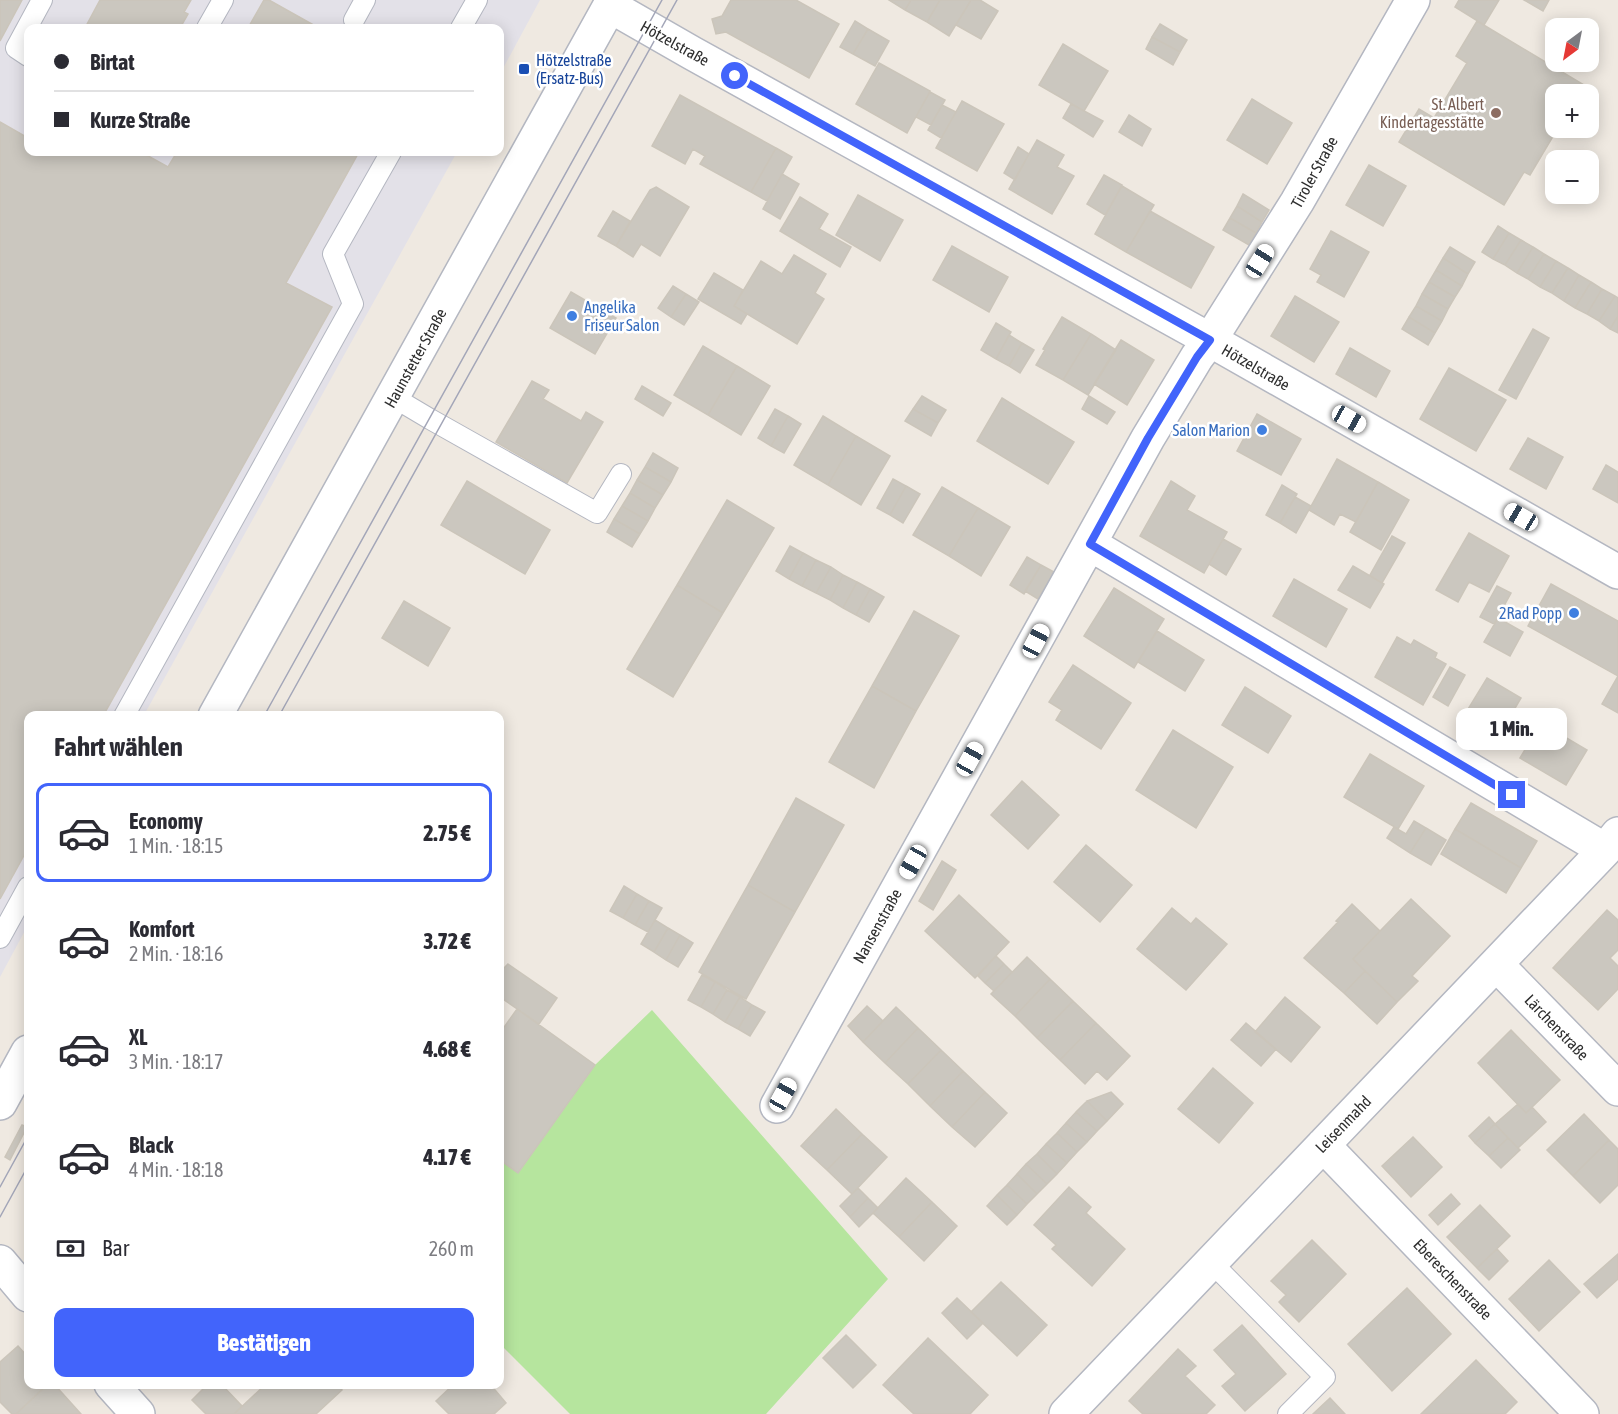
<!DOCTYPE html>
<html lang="de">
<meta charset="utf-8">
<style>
:root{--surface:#fff;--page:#f7f7f7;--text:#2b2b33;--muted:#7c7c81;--line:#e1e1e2;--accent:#4264fb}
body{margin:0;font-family:"Asap Condensed",sans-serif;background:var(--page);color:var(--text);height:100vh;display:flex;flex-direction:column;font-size:22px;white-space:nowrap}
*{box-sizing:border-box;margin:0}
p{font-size:20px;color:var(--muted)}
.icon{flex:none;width:33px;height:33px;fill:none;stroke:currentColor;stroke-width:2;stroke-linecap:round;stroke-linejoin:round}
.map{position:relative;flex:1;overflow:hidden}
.details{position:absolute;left:24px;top:711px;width:480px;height:678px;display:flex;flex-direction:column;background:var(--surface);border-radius:12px;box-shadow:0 3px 15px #0003}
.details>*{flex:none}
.banner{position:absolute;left:24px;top:24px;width:480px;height:132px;border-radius:12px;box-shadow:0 3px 15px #0003;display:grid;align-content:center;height:132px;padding:0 30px;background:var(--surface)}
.needle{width:39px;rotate:212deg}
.tools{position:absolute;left:1545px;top:18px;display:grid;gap:12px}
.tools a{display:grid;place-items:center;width:54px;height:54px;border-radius:12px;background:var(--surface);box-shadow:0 3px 15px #0003;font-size:30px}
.end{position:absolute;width:27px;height:27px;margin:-14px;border:8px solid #4264fb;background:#fff;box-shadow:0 0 0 3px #fff}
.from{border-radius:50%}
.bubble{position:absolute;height:42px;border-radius:12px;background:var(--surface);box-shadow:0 3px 15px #0003;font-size:20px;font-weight:800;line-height:42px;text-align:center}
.car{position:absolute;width:18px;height:36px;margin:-18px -9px;border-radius:8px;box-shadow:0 0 4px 2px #0007;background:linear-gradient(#fff 24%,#345 0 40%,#fff 0 76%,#345 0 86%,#fff 0)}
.banner b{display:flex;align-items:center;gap:21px;height:57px;font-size:22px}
.banner b+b{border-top:2px solid var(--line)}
.banner i{width:15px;height:15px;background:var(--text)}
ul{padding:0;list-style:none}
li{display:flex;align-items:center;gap:18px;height:99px;margin:0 12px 9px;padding:0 18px;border:3px solid transparent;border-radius:12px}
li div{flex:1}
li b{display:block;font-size:22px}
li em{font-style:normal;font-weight:800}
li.current{border-color:var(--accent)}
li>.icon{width:54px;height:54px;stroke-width:1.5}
h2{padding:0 30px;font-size:27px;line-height:72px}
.pay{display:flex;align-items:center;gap:15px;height:66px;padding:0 30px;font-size:22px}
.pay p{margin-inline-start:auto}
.cta{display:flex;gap:12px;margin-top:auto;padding:12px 30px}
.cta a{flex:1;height:69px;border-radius:12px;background:var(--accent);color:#fff;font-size:24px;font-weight:800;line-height:69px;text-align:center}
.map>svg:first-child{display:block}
.industrial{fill:#e3e1e8}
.green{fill:#b6e59e}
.building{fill:#cbc7bf;stroke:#cbc5ba;stroke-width:1.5}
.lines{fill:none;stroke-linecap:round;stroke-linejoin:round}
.service-casing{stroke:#b4b7c1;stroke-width:22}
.minor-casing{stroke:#b4b7c1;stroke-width:36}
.secondary-casing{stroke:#b4b7c1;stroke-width:36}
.service{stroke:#fff;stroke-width:20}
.minor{stroke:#fff;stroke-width:33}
.secondary{stroke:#fff;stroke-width:33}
.tram{stroke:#a3a6b8;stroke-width:1.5}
.route{stroke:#4264fb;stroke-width:8}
.transit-dot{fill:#1a4fb4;stroke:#fff;stroke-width:2}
.education-dot{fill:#8d6e63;stroke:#fff;stroke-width:2}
.shop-dot{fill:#3f7fe0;stroke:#fff;stroke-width:2}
.labels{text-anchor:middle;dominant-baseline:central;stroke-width:5;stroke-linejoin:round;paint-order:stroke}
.street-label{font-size:16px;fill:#2e2e2e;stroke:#fff}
.transit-label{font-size:16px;fill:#164399;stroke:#fff;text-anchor:start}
.education-label{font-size:16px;fill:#785e54;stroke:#fff;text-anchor:end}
.shop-label{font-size:16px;fill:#366cbe;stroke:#fff;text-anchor:end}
</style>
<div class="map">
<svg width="1618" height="1414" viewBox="0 0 1618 1414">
<rect width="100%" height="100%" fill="#efe9e1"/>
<path class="industrial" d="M0 0H540L500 74V28H28V152H457L144 715 28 716V925L0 977Z"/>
<path class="green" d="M652 1010 888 1279 766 1414H570L500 1344V1160L518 1173 595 1065Z"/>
<path class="building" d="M0 0H22L0 41Z
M100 0H191L184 12 188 14 180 28H85Z
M264 0H269L319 28H248Z
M731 0H796L839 24 809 78 726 32 716 34 712 19 722 16Z
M889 0H911L905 10Z
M911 0H940L927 22 905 10Z
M940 0H971L949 36 927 22Z
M971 0H980L998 11 981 39 956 25Z
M1459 0H1499L1484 25 1455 7Z
M1524 0H1549L1543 11Z
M855 21 868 29 853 54 840 47Z
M1477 21 1584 85 1578 94H1556V128H1558L1530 175 1524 172 1504 205 1399 142 1419 109 1434 118 1467 63 1456 56Z
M1160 24 1187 40 1180 52 1152 37Z
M868 29 889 41 875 66 853 54Z
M1152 37 1180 52 1173 65 1146 49Z
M1063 44 1108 71 1084 111 1039 85Z
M879 63 930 91 907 133 856 104Z
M930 92 945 100 931 125 916 117Z
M680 95 776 148 751 192 700 164 705 156 693 149 685 164 652 146Z
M1252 99 1292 123 1267 164 1227 140Z
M962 101 1004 124 977 171 936 148Z
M1071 104 1103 121 1093 137 1063 118Z
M942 105 956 112 941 138 928 130Z
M1129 115 1151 129 1142 146 1119 132Z
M0 122 28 138V152H141L168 167 177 152H359L286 283 332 307 103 716H28V848L0 899Z
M1037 140 1064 155 1057 167 1074 176 1052 214 1009 189Z
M1018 147 1029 154 1015 180 1004 173Z
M776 148 792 157 767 201 751 192Z
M1369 165 1406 186 1383 226 1346 205Z
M782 174 799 184 780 219 763 209Z
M1104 175 1122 185 1105 215 1087 204Z
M1122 186 1154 205 1126 252 1095 234Z
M656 187 689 207 660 256 641 244 633 257 616 246 650 190Z
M1243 194 1269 210 1262 222 1237 206Z
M858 195 903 220 880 261 836 235Z
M800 197 828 214 819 229 851 247 840 267 780 231Z
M1237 206 1262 222 1256 233 1230 218Z
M613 211 630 221 616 246 598 236Z
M1150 211 1214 247 1191 288 1126 252Z
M1230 218 1256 233 1249 245 1223 230Z
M1498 226 1509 233 1493 259 1482 252Z
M1331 231 1369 252 1344 297 1317 282 1321 275 1310 269Z
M1509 233 1521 240 1505 265 1493 259Z
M1521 240 1533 247 1517 273 1505 265Z
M952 246 1008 277 989 312 933 280Z
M1450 247 1475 262 1468 274 1443 258Z
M1533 247 1544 254 1528 279 1517 273Z
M1544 254 1556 261 1540 287 1528 279Z
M794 255 826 274 815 293 824 299 797 344 734 306 761 261 782 274Z
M1443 258 1468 274 1462 286 1436 270Z
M1556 261 1568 268 1552 293 1540 287Z
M1568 268 1579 275 1564 301 1552 293Z
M1436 270 1462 286 1455 297 1429 282Z
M714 273 743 290 734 306 747 314 741 324 698 299Z
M1579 275 1591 282 1575 308 1564 301Z
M1429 282 1455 297 1448 309 1422 294Z
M1591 282 1602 289 1587 314 1575 308Z
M673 286 686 294 671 317 658 308Z
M1602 289 1615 296 1599 321 1587 314Z
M571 292 616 318 595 354 550 328Z
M686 294 699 302 684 325 671 317Z
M1422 294 1448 309 1442 321 1416 306Z
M1295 296 1339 322 1314 362 1271 336Z
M1615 296 1618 298V316L1610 329 1599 321Z
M1416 306 1442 321 1435 333 1409 317Z
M1618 316V333L1610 329Z
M1062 317 1091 334 1063 380 1036 365 1045 350 1043 349Z
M1409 317 1435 333 1428 345 1402 329Z
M996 323 1011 332 996 359 981 350Z
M1533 329 1549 338 1516 399 1499 390Z
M1091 334 1116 350 1088 395 1063 380Z
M1009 335 1022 343 1009 366 996 359Z
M1121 340 1154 360 1127 405 1094 384Z
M1022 343 1034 350 1020 373 1009 366Z
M703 346 737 366 708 415 674 395Z
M1350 348 1390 371 1376 397 1336 374Z
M737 366 770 386 741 435 708 415Z
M1449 368 1506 400 1476 451 1420 419Z
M532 381 549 390 543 399 581 421 586 412 603 422 567 483 496 442Z
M642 386 671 403 663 416 635 399Z
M922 396 946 410 938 423 913 409Z
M1089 396 1115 412 1107 424 1082 409Z
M1002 398 1074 442 1048 484 977 441Z
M775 409 788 416 771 446 758 438Z
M913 409 938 423 931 436 905 421Z
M1257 414 1301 439 1281 475 1237 451Z
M788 416 801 424 784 453 771 446Z
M823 416 856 436 828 485 794 465Z
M856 436 890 456 861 505 828 485Z
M1528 438 1563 457 1546 489 1510 469Z
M653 453 678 468 671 482 645 467Z
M1337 459 1378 482 1356 522 1340 514 1334 525 1309 510Z
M1606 465 1618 472V503L1593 489Z
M645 467 671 482 663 495 637 480Z
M893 479 906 486 890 515 877 508Z
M637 480 663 495 655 508 630 493Z
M467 481 550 530 525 574 441 525Z
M1171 481 1195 496 1187 510 1227 532 1204 573 1140 536Z
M1378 482 1409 500 1381 550 1350 532Z
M1282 485 1297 494 1280 523 1266 515Z
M906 486 920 494 903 523 890 515Z
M942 487 978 508 949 556 913 535Z
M630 493 655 508 648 521 622 506Z
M1295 497 1311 506 1296 533 1280 523Z
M727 500 774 528 723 613 677 585Z
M622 506 648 521 640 534 614 519Z
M978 508 1010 527 981 576 949 556Z
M614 519 640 534 632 547 607 532Z
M1469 533 1509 556 1489 592 1469 582 1458 602 1436 590Z
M1392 536 1405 543 1382 583 1370 575Z
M1223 539 1241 549 1226 575 1209 564Z
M790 546 803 553 789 579 776 571Z
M803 553 816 560 802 586 789 579Z
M1027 557 1041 565 1024 594 1010 585Z
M816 560 831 567 816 593 802 586Z
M1041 565 1054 572 1038 599 1025 591Z
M1353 566 1384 584 1370 608 1338 590Z
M831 567 843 575 830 600 816 593Z
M843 575 857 582 843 608 830 600Z
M1294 579 1347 609 1326 647 1273 616Z
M857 582 870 589 856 615 843 608Z
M1551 584 1618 621V676L1528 626Z
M677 585 723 613 673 697 627 669Z
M1497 586 1511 593 1494 624 1480 617Z
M1114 588 1164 619 1134 668 1084 636Z
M870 589 884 597 869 622 856 615Z
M404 601 450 628 428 666 382 638Z
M914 611 959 636 916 711 872 686Z
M1498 618 1523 632 1510 656 1484 642Z
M1157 631 1204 660 1185 691 1138 662Z
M1397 637 1411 645 1414 640 1437 653 1435 658 1446 664 1423 705 1375 677Z
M1073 665 1131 703 1101 749 1056 720 1062 710 1049 702Z
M1450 667 1465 675 1448 706 1433 697Z
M1618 676V713L1602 704Z
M1487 678 1521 698 1494 744 1490 742 1486 747 1471 738 1474 732 1459 724Z
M872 686 916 711 874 788 829 762Z
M1245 687 1291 716 1268 753 1222 725Z
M1541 723 1587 750 1566 785 1520 758Z
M1173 730 1233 767 1196 828 1136 790Z
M1370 754 1424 786 1398 829 1344 797Z
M1022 781 1059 815 1028 849 991 815Z
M796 798 844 825 795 912 748 885Z
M1471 803 1537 841 1521 868 1455 829Z
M1414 821 1426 828 1410 853 1387 838 1394 827 1406 834Z
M1426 828 1446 840 1431 865 1410 853Z
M1455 829 1521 868 1506 893 1441 854Z
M1086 845 1132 885 1100 922 1054 882Z
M942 861 956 870 933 910 919 901Z
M748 885 795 912 746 999 699 972Z
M624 886 637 894 623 918 610 911Z
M637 894 649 901 635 925 623 918Z
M959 895 1009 942 975 978 925 931Z
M1411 899 1450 936 1412 976 1418 981 1397 1002 1353 959Z
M649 901 662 908 648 932 635 925Z
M1352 904 1380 931 1353 959 1365 971 1344 993 1304 958 1338 922 1336 921Z
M1172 908 1191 924 1196 918 1227 944 1186 990 1137 949Z
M1607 910 1618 920V950L1610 958 1618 966V989L1598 1010 1553 968Z
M655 920 668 928 654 952 641 944Z
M668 928 680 935 666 960 654 952Z
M680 935 693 943 678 967 666 960Z
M996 956 1004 964 985 983 978 976Z
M1027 957 1050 979 1015 1016 991 994Z
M508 964 557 998 539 1024 500 997V972Z
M1004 964 1012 972 994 991 985 983Z
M1365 971 1397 1002 1377 1024 1344 993Z
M702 975 715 982 701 1007 688 1000Z
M1050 979 1073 1001 1037 1038 1015 1016Z
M715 982 727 990 713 1014 701 1007Z
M727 990 740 997 725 1022 713 1014Z
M740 997 752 1005 738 1029 725 1022Z
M1285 997 1320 1027 1291 1062 1255 1032Z
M1073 1001 1096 1023 1060 1060 1037 1038Z
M752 1005 765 1012 750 1036 738 1029Z
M867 1006 883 1021 863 1042 848 1026Z
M896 1007 918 1028 885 1063 863 1042Z
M517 1009 595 1065 518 1173 500 1160V1033Z
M1096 1023 1130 1056 1107 1080 1097 1071 1085 1084 1060 1060Z
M1246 1023 1276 1049 1261 1066 1231 1040Z
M918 1028 941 1050 908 1084 885 1063Z
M1511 1030 1560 1080 1526 1113 1478 1063Z
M941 1050 963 1071 930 1106 908 1084Z
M1213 1068 1253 1103 1219 1143 1178 1109Z
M963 1071 985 1092 952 1127 930 1106Z
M985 1092 1007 1113 975 1147 952 1127Z
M1111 1092 1123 1104 1107 1121 1087 1101Z
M1087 1101 1107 1121 1097 1131 1076 1112Z
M1518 1104 1526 1113 1532 1107 1546 1122 1518 1148 1495 1124Z
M836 1109 862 1134 827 1170 801 1146Z
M1076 1112 1097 1131 1087 1142 1066 1123Z
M1584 1114 1609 1140 1573 1176 1547 1150Z
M1489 1117 1495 1124 1475 1143 1469 1136Z
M1066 1123 1087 1142 1077 1152 1057 1133Z
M1495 1124 1508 1138 1489 1156 1475 1143Z
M22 1125 27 1127 10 1160 5 1157Z
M1057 1133 1077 1152 1067 1163 1046 1144Z
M862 1134 887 1157 852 1194 827 1170Z
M1413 1137 1442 1167 1411 1197 1382 1166Z
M1508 1138 1520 1150 1501 1168 1489 1156Z
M1609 1140 1618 1149V1185L1600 1203 1573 1176Z
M1046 1144 1067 1163 1057 1174 1037 1154Z
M1037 1154 1057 1174 1047 1184 1026 1164Z
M1026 1164 1047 1184 1037 1194 1017 1174Z
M1017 1174 1037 1194 1027 1204 1007 1185Z
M906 1178 932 1202 899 1237 873 1213Z
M1007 1185 1027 1204 1017 1215 997 1195Z
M1069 1187 1091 1207 1086 1213 1125 1249 1092 1286 1052 1249 1056 1245 1034 1225Z
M858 1188 868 1198 850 1217 840 1206Z
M1451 1194 1460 1204 1438 1225 1429 1215Z
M997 1195 1017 1215 1007 1225 987 1206Z
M868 1198 878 1208 859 1227 850 1217Z
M932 1202 957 1226 924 1261 899 1237Z
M1480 1205 1510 1236 1477 1268 1447 1237Z
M1312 1240 1346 1274 1299 1322 1279 1302 1286 1295 1271 1281Z
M1497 1249 1508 1261 1489 1280 1477 1268Z
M1618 1254V1279L1597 1298 1584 1284Z
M1549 1260 1580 1292 1539 1331 1509 1299Z
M1001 1282 1047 1325 1017 1356 971 1312Z
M1407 1288 1451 1334 1392 1391 1348 1344Z
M957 1298 983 1323 967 1339 942 1313Z
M1242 1325 1286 1374 1245 1411 1222 1386 1236 1374 1214 1350Z
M846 1335 876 1365 853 1388 823 1358Z
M928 1338 988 1395 970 1414H914L883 1385Z
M18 1346 28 1357V1384H48L16 1414H12L0 1402V1362Z
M1178 1349 1196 1366 1185 1376 1215 1405 1206 1414H1143L1129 1401Z
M1476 1360 1517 1402 1505 1414H1421Z
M48 1384H54L81 1414H16Z
M208 1384H221L242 1406 234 1414H206L192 1400Z
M266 1384H337L342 1390 316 1414H234Z
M454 1384H490L506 1403 494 1414H449L436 1401Z
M1330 1398 1345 1414H1313Z"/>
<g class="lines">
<g class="service-casing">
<path id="service" d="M354 20 365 0
M207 28 223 0
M461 28 477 0
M28 56 16 48 42 0
M393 397 430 419 597 513 621 474
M124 716 353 304 333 254 391 152
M0 938 28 887
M1211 1262 1325 1377 1288 1414"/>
</g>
<g class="minor-casing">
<path id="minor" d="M610 6 692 53 1210 340 1618 572
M1090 544 1605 850
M1497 965 1618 1089
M777 1106 1148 438 1197 357 1210 340 1297 202 1413 0
M1323 1145 1582 1414
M0 1262 28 1295
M111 1384 138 1414
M1066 1414 1605 850 1618 834"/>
</g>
<g class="secondary-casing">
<path id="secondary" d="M215 716 613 0
M0 1103 28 1052"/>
</g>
<use href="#service" class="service"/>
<use href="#minor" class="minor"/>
<use href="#secondary" class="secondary"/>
<path class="tram" d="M264 716 662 0
M279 716 677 0
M0 1187 28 1136
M0 1217 28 1166"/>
</g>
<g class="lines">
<path class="route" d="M735 76 1210 340 1197 357 1148 438 1090 544 1512 795"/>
</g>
<rect class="transit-dot" x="518" y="63" width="12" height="12" rx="3"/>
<circle class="education-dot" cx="1496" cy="113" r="6"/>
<g class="shop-dot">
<circle cx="572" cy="316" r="6"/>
<circle cx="1262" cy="430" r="6"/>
<circle cx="1574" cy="613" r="6"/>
</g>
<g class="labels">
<g class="street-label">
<text transform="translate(675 43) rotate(29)">Hötzelstraße</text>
<text transform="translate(1314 172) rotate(-61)">Tiroler Straße</text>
<text transform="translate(415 358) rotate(-61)">Haunstetter Straße</text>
<text transform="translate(1256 367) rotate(30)">Hötzelstraße</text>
<text transform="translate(877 926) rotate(-61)">Nansenstraße</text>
<text transform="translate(1557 1027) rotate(46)">Lärchenstraße</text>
<text transform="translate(1343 1124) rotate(-46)">Leisenmahd</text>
<text transform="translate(1453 1279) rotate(46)">Ebereschenstraße</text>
</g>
<g class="transit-label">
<text x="536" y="60">Hötzelstraße<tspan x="536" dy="18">(Ersatz-Bus)</tspan></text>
</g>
<g class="education-label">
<text x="1484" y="104">St. Albert<tspan x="1484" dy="18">Kindertagesstätte</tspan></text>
</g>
<g class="shop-label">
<text x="584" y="307" text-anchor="start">Angelika<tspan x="584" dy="18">Friseur Salon</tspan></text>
<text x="1250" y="430">Salon Marion</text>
<text x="1562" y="613">2Rad Popp</text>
</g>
</g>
</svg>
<div class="tools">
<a><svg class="needle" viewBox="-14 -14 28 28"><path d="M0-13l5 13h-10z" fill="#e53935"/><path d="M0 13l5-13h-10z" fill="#7c7c81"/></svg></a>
<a>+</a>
<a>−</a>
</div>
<i class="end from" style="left:735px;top:76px"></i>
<i class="end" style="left:1512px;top:795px"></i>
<div class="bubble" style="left:1456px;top:708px;width:111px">1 Min.</div>
<i class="car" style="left:1260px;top:261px;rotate:32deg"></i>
<i class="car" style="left:1349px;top:419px;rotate:119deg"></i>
<i class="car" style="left:1521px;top:517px;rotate:300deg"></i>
<i class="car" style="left:1036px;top:641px;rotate:28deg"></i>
<i class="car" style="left:970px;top:759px;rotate:29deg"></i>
<i class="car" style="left:913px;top:862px;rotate:209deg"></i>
<i class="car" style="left:783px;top:1095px;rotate:29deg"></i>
<div class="banner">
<b><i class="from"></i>Birtat</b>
<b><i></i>Kurze Straße</b>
</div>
<section class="details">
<h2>Fahrt wählen</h2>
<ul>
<li class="current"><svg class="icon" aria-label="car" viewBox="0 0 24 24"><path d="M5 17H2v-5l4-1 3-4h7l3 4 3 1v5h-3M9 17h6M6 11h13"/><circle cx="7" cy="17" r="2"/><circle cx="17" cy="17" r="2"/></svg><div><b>Economy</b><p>1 Min. · 18:15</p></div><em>2.75 €</em></li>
<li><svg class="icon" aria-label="car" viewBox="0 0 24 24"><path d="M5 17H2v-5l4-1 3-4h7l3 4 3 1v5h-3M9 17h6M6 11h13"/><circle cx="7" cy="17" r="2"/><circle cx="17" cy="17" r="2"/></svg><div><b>Komfort</b><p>2 Min. · 18:16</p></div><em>3.72 €</em></li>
<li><svg class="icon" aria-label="car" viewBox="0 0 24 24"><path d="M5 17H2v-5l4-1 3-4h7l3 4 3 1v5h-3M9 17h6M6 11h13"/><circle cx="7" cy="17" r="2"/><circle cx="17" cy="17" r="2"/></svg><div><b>XL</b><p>3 Min. · 18:17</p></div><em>4.68 €</em></li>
<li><svg class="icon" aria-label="car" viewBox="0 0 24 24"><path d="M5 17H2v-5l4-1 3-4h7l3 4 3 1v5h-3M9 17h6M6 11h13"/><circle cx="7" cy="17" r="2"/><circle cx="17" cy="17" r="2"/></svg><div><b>Black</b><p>4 Min. · 18:18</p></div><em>4.17 €</em></li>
</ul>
<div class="pay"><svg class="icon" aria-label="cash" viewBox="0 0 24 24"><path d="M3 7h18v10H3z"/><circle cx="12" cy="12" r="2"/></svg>Bar<p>260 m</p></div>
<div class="cta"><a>Bestätigen</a></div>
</section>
</div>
